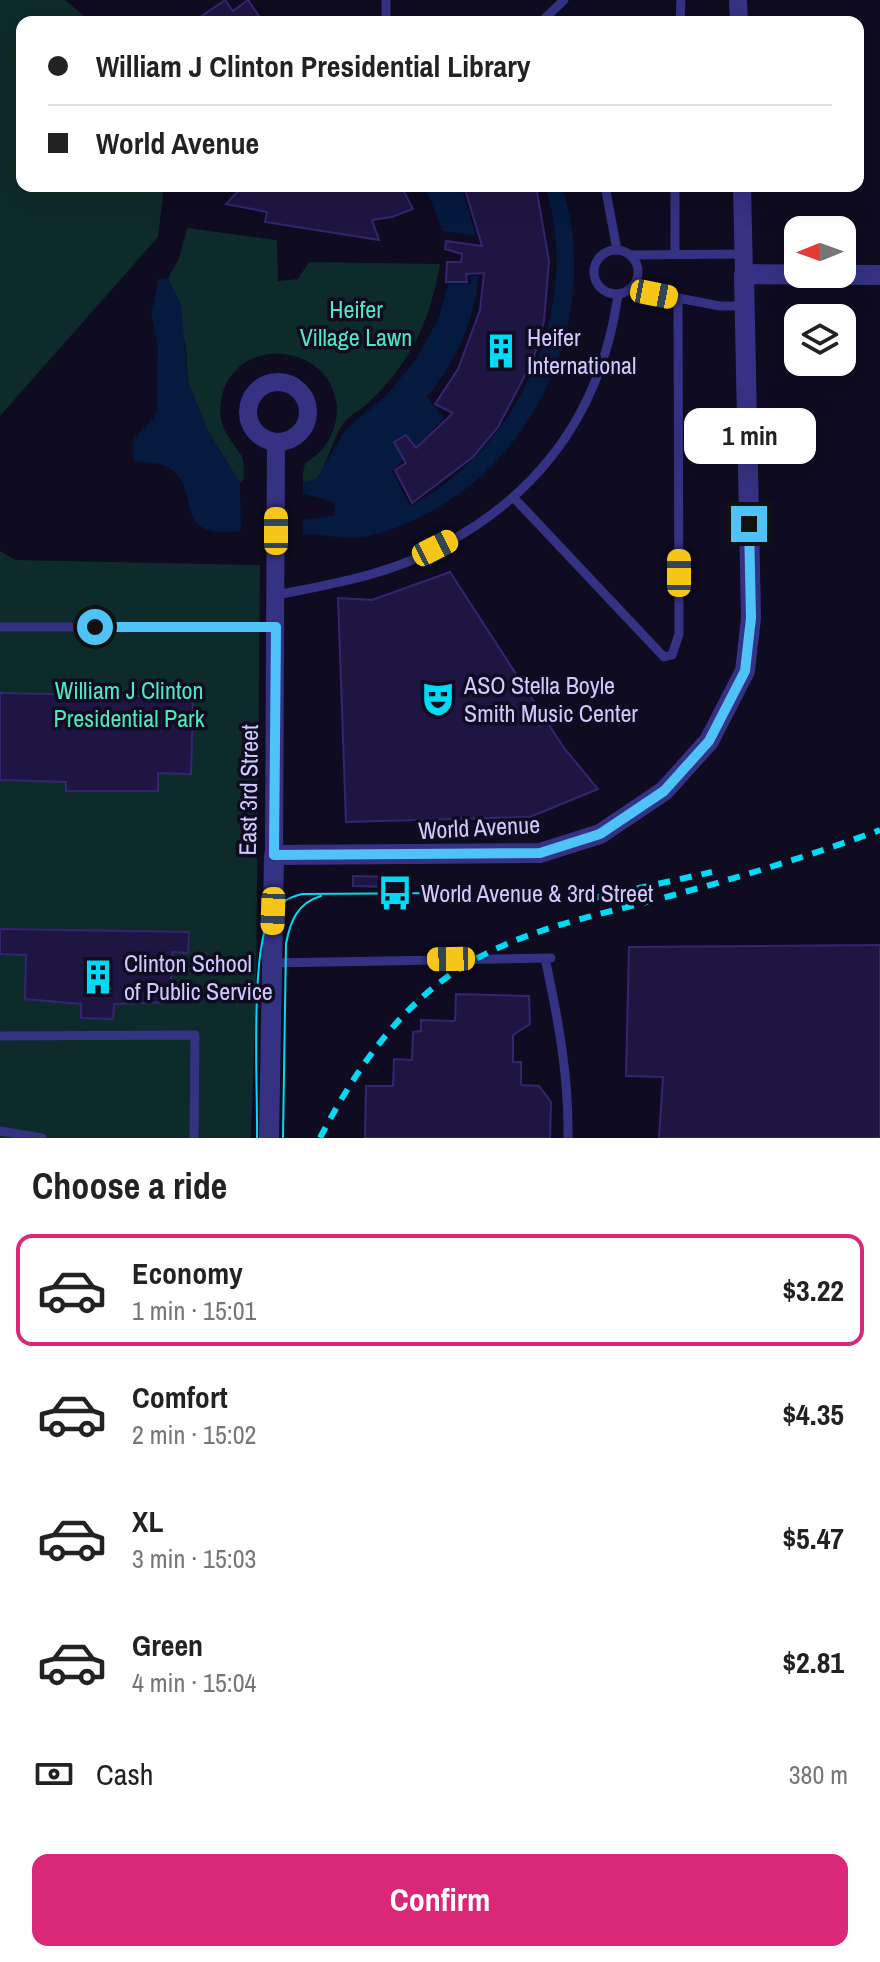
<!DOCTYPE html>
<meta charset="utf-8">
<style>
:root{--surface:#fff;--page:#f6f6f6;--text:#222;--muted:#767676;--line:#e0e0e0;--accent:#db2777}
body{margin:0;font-family:"Archivo Narrow",sans-serif;background:var(--page);color:var(--text);height:100vh;display:flex;flex-direction:column;font-size:30px;white-space:nowrap}
*{box-sizing:border-box;margin:0}
p{font-size:26px;color:var(--muted)}
.icon{flex:none;width:44px;height:44px;fill:none;stroke:currentColor;stroke-width:2;stroke-linecap:round;stroke-linejoin:round}
.map{position:relative;height:1138px;overflow:hidden}
.sheet{display:flex;flex-direction:column;background:var(--surface);flex:1}
.sheet>*{flex:none}
.top-card{position:absolute;left:16px;top:16px;width:848px;height:176px;border-radius:16px;box-shadow:0 8px 32px #0002;display:grid;align-content:center;height:176px;padding:0 32px;background:var(--surface)}
.needle{width:52px;rotate:269deg}
.controls{position:absolute;left:784px;top:216px;display:grid;gap:16px}
.controls a{display:grid;place-items:center;width:72px;height:72px;border-radius:16px;background:var(--surface);box-shadow:0 8px 32px #0002;font-size:40px}
.end{position:absolute;width:36px;height:36px;margin:-18px;border:10px solid #4fc3f7;background:#111;box-shadow:0 0 0 4px #111}
.from{border-radius:50%}
.bubble{position:absolute;height:56px;border-radius:16px;background:var(--surface);box-shadow:0 8px 32px #0002;font-size:26px;font-weight:800;line-height:56px;text-align:center}
.car{position:absolute;width:24px;height:48px;margin:-24px -12px;border-radius:10px;box-shadow:0 0 6px 2px #0007;background:linear-gradient(#f5c518 24%,#345 0 40%,#f5c518 0 76%,#345 0 86%,#f5c518 0)}
.top-card b{display:flex;align-items:center;gap:28px;height:76px;font-size:30px}
.top-card b+b{border-top:2px solid var(--line)}
.top-card i{width:20px;height:20px;background:var(--text)}
ul{padding:0;list-style:none}
li{display:flex;align-items:center;gap:24px;height:112px;margin:0 16px 12px;padding:0 16px;border:4px solid transparent;border-radius:16px}
li div{flex:1}
li b{display:block;font-size:30px}
li em{font-style:normal;font-weight:800}
li.on{border-color:var(--accent)}
li>.icon{width:72px;height:72px;stroke-width:1.5}
h2{padding:0 32px;font-size:36px;line-height:96px}
.pay{display:flex;align-items:center;gap:20px;height:88px;padding:0 32px;font-size:30px}
.pay p{margin-inline-start:auto}
.button{display:flex;gap:16px;margin-top:auto;padding:16px 32px}
.button a{flex:1;height:92px;border-radius:16px;background:var(--accent);color:#fff;font-size:32px;font-weight:800;line-height:92px;text-align:center}
.map>svg:first-child{display:block}
.green{fill:#0d2b2a}
.water{fill:#051a3f}
.building{fill:#1f1543;stroke:#352571;stroke-width:2}
.lines{fill:none;stroke-linecap:round;stroke-linejoin:round}
.service{stroke:#353284;stroke-width:9}
.minor{stroke:#353284;stroke-width:18}
.tertiary{stroke:#353284;stroke-width:20}
.tram{stroke:#00dbf5;stroke-width:2}
.rail{stroke:#00dbf5;stroke-width:6;stroke-dasharray:12 10;stroke-linecap:butt}
.route{stroke:#4fc3f7;stroke-width:10}
.labels{text-anchor:middle;dominant-baseline:central;stroke-width:7;stroke-linejoin:round;paint-order:stroke}
.park-label{font-size:24px;fill:#4ce9c3;stroke:#0f0b20}
.poi-label{font-size:24px;fill:#d0caff;stroke:#0f0b20;text-anchor:start}
.street-label{font-size:24px;fill:#d0caff;stroke:#0f0b20}
</style>
<div class="map">
<svg width="880" height="1138" viewBox="0 0 880 1138">
<rect width="100%" height="100%" fill="#0f0b20"/>
<path class="green" d="M0 0H65L92 22H22V186H164L158 237 0 416Z
M187 228 277 240 278 281 298 279 309 262 440 264C430 321 411 363 367 404 361 410 353 413 347 419 333 434 329 462 316 480L303 482C303 477 303 468 305 464 306 462 312 458 314 457 329 445 337 427 337 408 333 341 232 333 221 401 217 426 229 437 241 455 245 461 243 473 244 479L240 483 208 431 188 383 186 347 168 278 179 259Z
M0 551 15 560 260 565 256 996 251 1138H0Z"/>
<path class="water" d="M425 186H461L476 236 443 231Z
M545 186H562C601 307 544 450 432 511 409 523 378 537 352 538 336 538 319 534 303 534V520L335 515 334 502 303 494V482L316 479 346 429 386 395 415 361 438 320 448 284H470L471 276H479C473 324 458 359 427 397L444 418 392 471 410 506C520 448 584 306 545 186Z
M168 278 181 305 188 383 208 431 240 483 241 531C164 541 207 484 165 466 156 462 143 463 133 460V440L152 421 157 409 158 348 151 313 159 279Z"/>
<path class="building" d="M225 0 233 11 248 0 263 22H193Z
M237 186H401L413 209 392 217 372 220 379 240 265 222 267 212 226 204 238 191Z
M464 186H536L549 261 544 321 533 360 498 427 473 457 412 503 395 470 406 463 394 442 406 435 416 448 453 413 435 404 458 369 480 310 484 273 466 274 467 282H446L447 262H461L462 254 445 249 446 241 482 246Z
M450 572 564 748 598 789 530 817 346 822 338 598 372 600Z
M0 693 193 697 191 774 158 773V791H66V782L0 780Z
M353 876 389 877V887L353 886Z
M0 929 189 932 188 953 172 952 171 1002 114 1004 113 1019 81 1018V1004L25 999 26 955 0 954Z
M880 945V1138H659L663 1077 626 1076 629 947Z
M456 994 529 996 530 1024 513 1035V1062H521V1085L539 1086 551 1102 550 1138H365L366 1086H393L394 1059 412 1060 413 1032 421 1031V1020L455 1021Z"/>
<g class="lines">
<path class="service" d="M386 22V0
M541 22 564 0
M680 22 681 0
M605 186 617 250
M594 272a22 22 0 1 1 44 0a22 22 0 1 1-44 0Z
M675 254V186
M631 255 744 254
M631 289 720 306H745
M515 499 664 657 672 655 679 634 678 298
M277 595C321 586 370 578 412 560 529 509 600 421 618 295
M0 627H276
M545 958C558 1018 569 1077 568 1138
M271 963 551 958
M0 1036 195 1035 194 1138
M0 1131 42 1138"/>
<path class="minor" d="M738 2 739 22
M742 186 744 274
M248 412a30 30 0 1 1 60 0a30 30 0 1 1-60 0Z
M274 855 276 442"/>
<path class="tertiary" d="M269 1138 274 855 540 853 600 834 664 791 709 741 745 671 751 618 744 274 880 275"/>
<path class="tram" d="M257 1138C258 1092 249 945 272 913 279 902 290 897 302 894L450 893
M283 1138 286 944C290 922 297 903 321 896"/>
<path class="rail" d="M594 898 712 872
M320 1138C352 1076 394 1013 453 973 518 929 596 916 670 896 741 877 812 855 880 830"/>
</g>
<g class="lines">
<path class="route" d="M95 627H276L274 855 540 853 600 834 664 791 709 741 745 671 751 618 749 524"/>
</g>
<defs>
<g id="building-bare" transform="scale(2.76)"><path d="M-4-6H4V6H1V3H-1V6H-4ZM-2.5-4.3h1.7v1.8h-1.7ZM.8-4.3h1.7v1.8H.8ZM-2.5-1h1.7V.8h-1.7ZM.8-1h1.7V.8H.8Z" fill="#00dbf5" stroke="#0f0b20" stroke-width="2.5" paint-order="stroke"/></g>
<g id="theatre-bare" transform="scale(2.76)"><path d="M-5-5.5Q0-4 5-5.5V0Q5 5 0 6Q-5 5-5 0ZM-3.3-2.5H-1v1.5H-3.3ZM1-2.5H3.3v1.5H1ZM-2.8 1Q0 5.5 2.8 1Z" fill="#00dbf5" stroke="#0f0b20" stroke-width="2.5" paint-order="stroke"/></g>
<g id="bus-bare" transform="scale(2.76)"><path d="M-5-6H5V4H4V6H2V4H-2V6H-4V4H-5ZM-3.5-4V0h7V-4ZM-3.5 1.2v1.5H-2V1.2ZM2 1.2v1.5H3.5V1.2Z" fill="#00dbf5" stroke="#0f0b20" stroke-width="2.5" paint-order="stroke"/></g>
</defs>
<g fill-rule="evenodd">
<use href="#building-bare" x="501" y="351"/>
<use href="#theatre-bare" x="438" y="699"/>
<use href="#bus-bare" x="395" y="893"/>
<use href="#building-bare" x="98" y="977"/>
</g>
<g class="labels">
<g class="park-label">
<text x="356" y="309">Heifer<tspan x="356" dy="28">Village Lawn</tspan></text>
<text x="129" y="690">William J Clinton<tspan x="129" dy="28">Presidential Park</tspan></text>
</g>
<g class="poi-label">
<text x="527" y="337">Heifer<tspan x="527" dy="28">International</tspan></text>
<text x="464" y="685">ASO Stella Boyle<tspan x="464" dy="28">Smith Music Center</tspan></text>
<text x="421" y="893">World Avenue &amp; 3rd Street</text>
<text x="124" y="963">Clinton School<tspan x="124" dy="28">of Public Service</tspan></text>
</g>
<g class="street-label">
<text transform="translate(248 790) rotate(-89)">East 3rd Street</text>
<text transform="translate(479 827) rotate(-3)">World Avenue</text>
</g>
</g>
</svg>
<div class="controls">
<a><svg class="needle" viewBox="-14 -14 28 28"><path d="M0-13l5 13h-10z" fill="#e53935"/><path d="M0 13l5-13h-10z" fill="#767676"/></svg></a>
<a><svg class="icon" aria-label="layers" viewBox="0 0 24 24"><path d="M12 4l9 5-9 5-9-5zM3 14l9 5 9-5"/></svg></a>
</div>
<i class="end from" style="left:95px;top:627px"></i>
<i class="end" style="left:749px;top:524px"></i>
<div class="bubble" style="left:684px;top:408px;width:132px">1 min</div>
<i class="car" style="left:654px;top:294px;rotate:101deg"></i>
<i class="car" style="left:276px;top:531px;rotate:0deg"></i>
<i class="car" style="left:435px;top:548px;rotate:63deg"></i>
<i class="car" style="left:679px;top:573px;rotate:0deg"></i>
<i class="car" style="left:273px;top:911px;rotate:182deg"></i>
<i class="car" style="left:451px;top:959px;rotate:269deg"></i>
<div class="top-card">
<b><i class="from"></i>William J Clinton Presidential Library</b>
<b><i></i>World Avenue</b>
</div>
</div>
<section class="sheet">
<h2>Choose a ride</h2>
<ul>
<li class="on"><svg class="icon" aria-label="car" viewBox="0 0 24 24"><path d="M5 17H2v-5l4-1 3-4h7l3 4 3 1v5h-3M9 17h6M6 11h13"/><circle cx="7" cy="17" r="2"/><circle cx="17" cy="17" r="2"/></svg><div><b>Economy</b><p>1 min · 15:01</p></div><em>$3.22</em></li>
<li><svg class="icon" aria-label="car" viewBox="0 0 24 24"><path d="M5 17H2v-5l4-1 3-4h7l3 4 3 1v5h-3M9 17h6M6 11h13"/><circle cx="7" cy="17" r="2"/><circle cx="17" cy="17" r="2"/></svg><div><b>Comfort</b><p>2 min · 15:02</p></div><em>$4.35</em></li>
<li><svg class="icon" aria-label="car" viewBox="0 0 24 24"><path d="M5 17H2v-5l4-1 3-4h7l3 4 3 1v5h-3M9 17h6M6 11h13"/><circle cx="7" cy="17" r="2"/><circle cx="17" cy="17" r="2"/></svg><div><b>XL</b><p>3 min · 15:03</p></div><em>$5.47</em></li>
<li><svg class="icon" aria-label="car" viewBox="0 0 24 24"><path d="M5 17H2v-5l4-1 3-4h7l3 4 3 1v5h-3M9 17h6M6 11h13"/><circle cx="7" cy="17" r="2"/><circle cx="17" cy="17" r="2"/></svg><div><b>Green</b><p>4 min · 15:04</p></div><em>$2.81</em></li>
</ul>
<div class="pay"><svg class="icon" aria-label="cash" viewBox="0 0 24 24"><path d="M3 7h18v10H3z"/><circle cx="12" cy="12" r="2"/></svg>Cash<p>380 m</p></div>
<div class="button"><a>Confirm</a></div>
</section>
